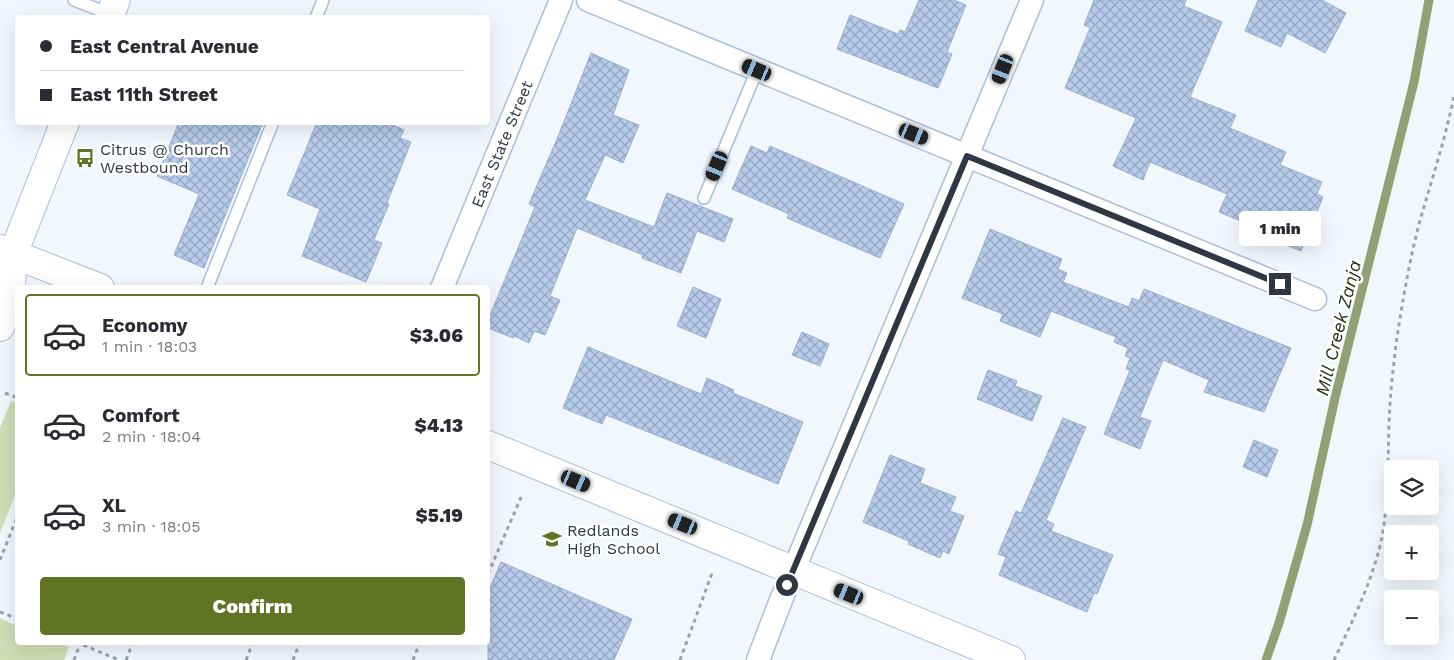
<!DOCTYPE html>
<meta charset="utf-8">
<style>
:root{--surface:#fff;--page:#f7f7f7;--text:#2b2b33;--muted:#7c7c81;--line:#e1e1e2;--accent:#617423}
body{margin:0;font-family:"Work Sans",sans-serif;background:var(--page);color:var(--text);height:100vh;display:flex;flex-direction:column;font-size:19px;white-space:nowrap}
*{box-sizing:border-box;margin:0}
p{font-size:16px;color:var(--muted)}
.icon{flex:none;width:28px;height:28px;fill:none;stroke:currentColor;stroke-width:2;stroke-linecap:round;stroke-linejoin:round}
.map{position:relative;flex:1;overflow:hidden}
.drawer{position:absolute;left:15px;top:285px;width:475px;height:360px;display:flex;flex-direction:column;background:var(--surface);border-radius:5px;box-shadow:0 5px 20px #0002}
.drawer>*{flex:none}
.top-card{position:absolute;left:15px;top:15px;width:475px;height:110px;border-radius:5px;box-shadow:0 5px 20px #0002;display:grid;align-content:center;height:110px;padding:0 25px;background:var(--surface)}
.fabs{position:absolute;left:1384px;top:460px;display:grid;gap:10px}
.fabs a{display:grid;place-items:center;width:55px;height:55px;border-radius:5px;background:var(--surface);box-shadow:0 5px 20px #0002;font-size:25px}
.end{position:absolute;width:22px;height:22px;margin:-11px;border:6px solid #2f3744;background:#fff;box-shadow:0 0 0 2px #fff}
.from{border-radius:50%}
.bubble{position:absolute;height:35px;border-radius:5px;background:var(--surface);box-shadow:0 5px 20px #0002;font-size:16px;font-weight:800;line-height:35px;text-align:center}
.car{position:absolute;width:15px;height:30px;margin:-15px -8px;border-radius:6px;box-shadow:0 0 4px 1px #0007;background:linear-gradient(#222 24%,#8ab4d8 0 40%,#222 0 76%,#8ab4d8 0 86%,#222 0)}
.top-card b{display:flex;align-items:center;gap:18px;height:48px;font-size:19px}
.top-card b+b{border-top:1px solid var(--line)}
.top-card i{width:12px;height:12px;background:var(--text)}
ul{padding:9px 0 0;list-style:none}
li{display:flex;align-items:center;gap:15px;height:82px;margin:0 10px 8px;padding:0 15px;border:2px solid transparent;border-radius:5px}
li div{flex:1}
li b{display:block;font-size:19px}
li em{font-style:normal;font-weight:800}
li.on{border-color:var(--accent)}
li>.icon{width:45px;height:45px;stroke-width:1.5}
.cta{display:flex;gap:10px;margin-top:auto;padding:10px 25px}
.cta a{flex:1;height:58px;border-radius:5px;background:var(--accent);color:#fff;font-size:20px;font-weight:800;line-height:58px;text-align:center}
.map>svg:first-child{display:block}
.green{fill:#d1ddb5}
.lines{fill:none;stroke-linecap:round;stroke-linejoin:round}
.stream{stroke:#92a073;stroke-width:9}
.building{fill:url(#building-cross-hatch);stroke:#9aafcd}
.lane-casing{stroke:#a9bedd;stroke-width:14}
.street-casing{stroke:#a9bedd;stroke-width:25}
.secondary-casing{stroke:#a9bedd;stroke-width:30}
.path{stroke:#9ca3ac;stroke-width:3;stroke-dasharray:4 4;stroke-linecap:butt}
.lane{stroke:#fff;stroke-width:11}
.street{stroke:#fff;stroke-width:22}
.secondary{stroke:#fff;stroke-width:28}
.route{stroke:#2f3744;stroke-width:6}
.labels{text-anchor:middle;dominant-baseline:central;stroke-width:5;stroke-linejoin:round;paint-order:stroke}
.street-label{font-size:16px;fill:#2f3744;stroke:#fff}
.poi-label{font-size:16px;fill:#2f3744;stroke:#fff;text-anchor:start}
.water-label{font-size:18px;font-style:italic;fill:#27300d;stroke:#fff}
</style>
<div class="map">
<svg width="1454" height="660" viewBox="0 0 1454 660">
<defs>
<pattern id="building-cross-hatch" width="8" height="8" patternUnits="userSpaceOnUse" patternTransform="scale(1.25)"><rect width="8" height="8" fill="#b7cceb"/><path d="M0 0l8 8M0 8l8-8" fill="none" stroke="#95a6c0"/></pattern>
</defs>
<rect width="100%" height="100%" fill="#f2f7fd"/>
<path class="green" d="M11 401 17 403V490L0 533V428Z
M0 618 17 626 18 642 59 643 69 647 64 660H0Z"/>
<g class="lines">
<path class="stream" d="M1266 660 1279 623 1307 525 1335 398 1414 82 1429 0"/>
</g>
<path class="building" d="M919 0H954L966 5 947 52 952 54 938 88 837 49 850 15 898 34 900 30 905 32Z
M1094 0H1186L1184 6 1222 22 1190 97 1236 115 1230 128 1286 152 1280 165 1322 182 1317 194 1323 197 1301 251 1270 239 1272 234 1219 212 1227 194 1150 162 1143 180 1113 166 1136 118 1065 88 1090 28 1084 25Z
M1258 0H1322L1346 13 1325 53 1287 33 1281 47 1245 31Z
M591 53 629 70 613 115 639 125 623 163 605 155 585 200 654 227 667 193 733 219 724 242 697 231 681 273 642 258 643 255 577 228 550 296 560 300 545 335 534 331 529 343 514 336 513 338 488 328V320L535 207 529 204 559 134Z
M179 122H263L204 268 174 255 199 194 157 176Z
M317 122H386L404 130 400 138 411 142 387 203 389 204 374 240 382 243 366 282 302 256 320 209 287 195Z
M751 146 767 153 770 146 904 204 880 258 787 218 789 214 732 189Z
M990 229 1062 259 1058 269 1067 273 1063 282 1129 307 1132 298 1139 301 1144 289 1291 348 1264 412 1204 392 1209 380 1163 360 1140 417 1151 421 1140 449 1104 434 1130 370 1126 369 1130 358 1125 356 1128 348 1114 342 1116 337 1051 311 1040 337 1000 321 1003 314 962 298Z
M693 287 721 299 706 338 677 326Z
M802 332 829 344 820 366 792 355Z
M588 347 701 394 707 378 734 390 733 393 803 422 778 484 606 415 602 424 563 408Z
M988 370 1017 381 1015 386 1042 396 1032 421 977 399Z
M1063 418 1086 427 1046 520 1054 524 1051 531 1113 555 1097 594 1094 593 1087 612 999 575 1006 557 998 554 1016 511 1021 513Z
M1254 440 1278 450 1267 477 1243 467Z
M890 455 925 469 920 483 956 497 950 511 964 516 949 554 943 551 940 558 908 544 909 541 863 522Z
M501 562 632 619 614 660H488V593Z"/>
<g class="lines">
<g class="lane-casing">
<path id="lane" d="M74 0 110 14
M316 18 323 0
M704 198 757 70
M207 288 273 122"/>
</g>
<g class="street-casing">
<g id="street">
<path d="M588 0 1315 299"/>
<path id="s1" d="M442 288 561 0"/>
<path d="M758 660 781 600 1032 0"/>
</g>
</g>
<g class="secondary-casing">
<path id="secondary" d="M109 18 116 0
M0 249 100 288
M0 327 10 303 13 254 65 122
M488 445 1011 660"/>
</g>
<path class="path" d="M5 393 18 398
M0 560 18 515
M488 574 522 495
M0 612 18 619
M76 642 119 660
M74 660 80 644
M126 660 133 642
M246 660 253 642
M293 660 300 642
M413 660 420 642
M680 660 712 573
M1334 660C1353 620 1373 580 1382 537 1390 493 1387 448 1390 404 1391 384 1394 364 1396 344 1402 304 1409 263 1419 224 1431 182 1445 140 1454 96"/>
<use href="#lane" class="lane"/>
<use href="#street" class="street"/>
<use href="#secondary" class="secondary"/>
</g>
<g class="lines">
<path class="route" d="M787 585 967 156 1280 284"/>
</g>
<defs>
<g id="bus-bare" transform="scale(1.5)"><path d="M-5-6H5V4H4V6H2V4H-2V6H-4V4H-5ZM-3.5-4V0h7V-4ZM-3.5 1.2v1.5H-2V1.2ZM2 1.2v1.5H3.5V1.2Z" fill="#617423" stroke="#fff" stroke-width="2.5" paint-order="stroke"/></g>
<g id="school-bare" transform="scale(1.5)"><path d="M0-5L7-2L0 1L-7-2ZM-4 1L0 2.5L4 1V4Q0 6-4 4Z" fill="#617423" stroke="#fff" stroke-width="2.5" paint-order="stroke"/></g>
</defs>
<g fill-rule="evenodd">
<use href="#bus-bare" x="85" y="158"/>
<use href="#school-bare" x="552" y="539"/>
</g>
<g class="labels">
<g class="street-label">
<text stroke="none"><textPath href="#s1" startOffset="156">East State Street</textPath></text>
</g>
<g class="poi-label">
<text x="100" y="149">Citrus @ Church<tspan x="100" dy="18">Westbound</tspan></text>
<text x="567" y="530">Redlands<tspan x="567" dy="18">High School</tspan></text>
</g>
<g class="water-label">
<text transform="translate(1338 328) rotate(-76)">Mill Creek Zanja</text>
</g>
</g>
</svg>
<div class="fabs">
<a><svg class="icon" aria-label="layers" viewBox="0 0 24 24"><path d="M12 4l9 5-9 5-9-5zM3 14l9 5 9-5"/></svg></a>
<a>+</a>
<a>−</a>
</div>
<i class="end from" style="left:787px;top:585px"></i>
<i class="end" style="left:1280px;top:284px"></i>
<div class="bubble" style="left:1239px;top:211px;width:82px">1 min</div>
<i class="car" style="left:1003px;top:69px;rotate:202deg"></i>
<i class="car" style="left:757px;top:70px;rotate:293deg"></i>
<i class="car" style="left:914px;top:134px;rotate:112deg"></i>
<i class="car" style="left:717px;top:166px;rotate:203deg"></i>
<i class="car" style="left:576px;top:481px;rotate:113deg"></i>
<i class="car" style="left:683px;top:524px;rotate:292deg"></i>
<i class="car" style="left:849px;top:594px;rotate:292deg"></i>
<div class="top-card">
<b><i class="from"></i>East Central Avenue</b>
<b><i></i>East 11th Street</b>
</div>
<section class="drawer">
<ul>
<li class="on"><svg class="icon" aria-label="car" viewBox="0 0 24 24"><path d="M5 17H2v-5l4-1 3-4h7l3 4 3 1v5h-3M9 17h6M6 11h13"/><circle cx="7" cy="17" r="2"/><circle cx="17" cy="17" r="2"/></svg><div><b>Economy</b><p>1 min · 18:03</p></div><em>$3.06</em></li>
<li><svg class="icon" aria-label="car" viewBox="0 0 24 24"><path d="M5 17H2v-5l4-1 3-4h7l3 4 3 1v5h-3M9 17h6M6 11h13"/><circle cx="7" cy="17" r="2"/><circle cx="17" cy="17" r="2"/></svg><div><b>Comfort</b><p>2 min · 18:04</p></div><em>$4.13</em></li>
<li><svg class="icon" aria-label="car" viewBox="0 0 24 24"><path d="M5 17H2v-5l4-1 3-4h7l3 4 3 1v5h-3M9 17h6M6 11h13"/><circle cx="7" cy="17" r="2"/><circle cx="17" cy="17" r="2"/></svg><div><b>XL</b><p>3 min · 18:05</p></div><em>$5.19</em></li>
</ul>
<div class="cta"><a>Confirm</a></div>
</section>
</div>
